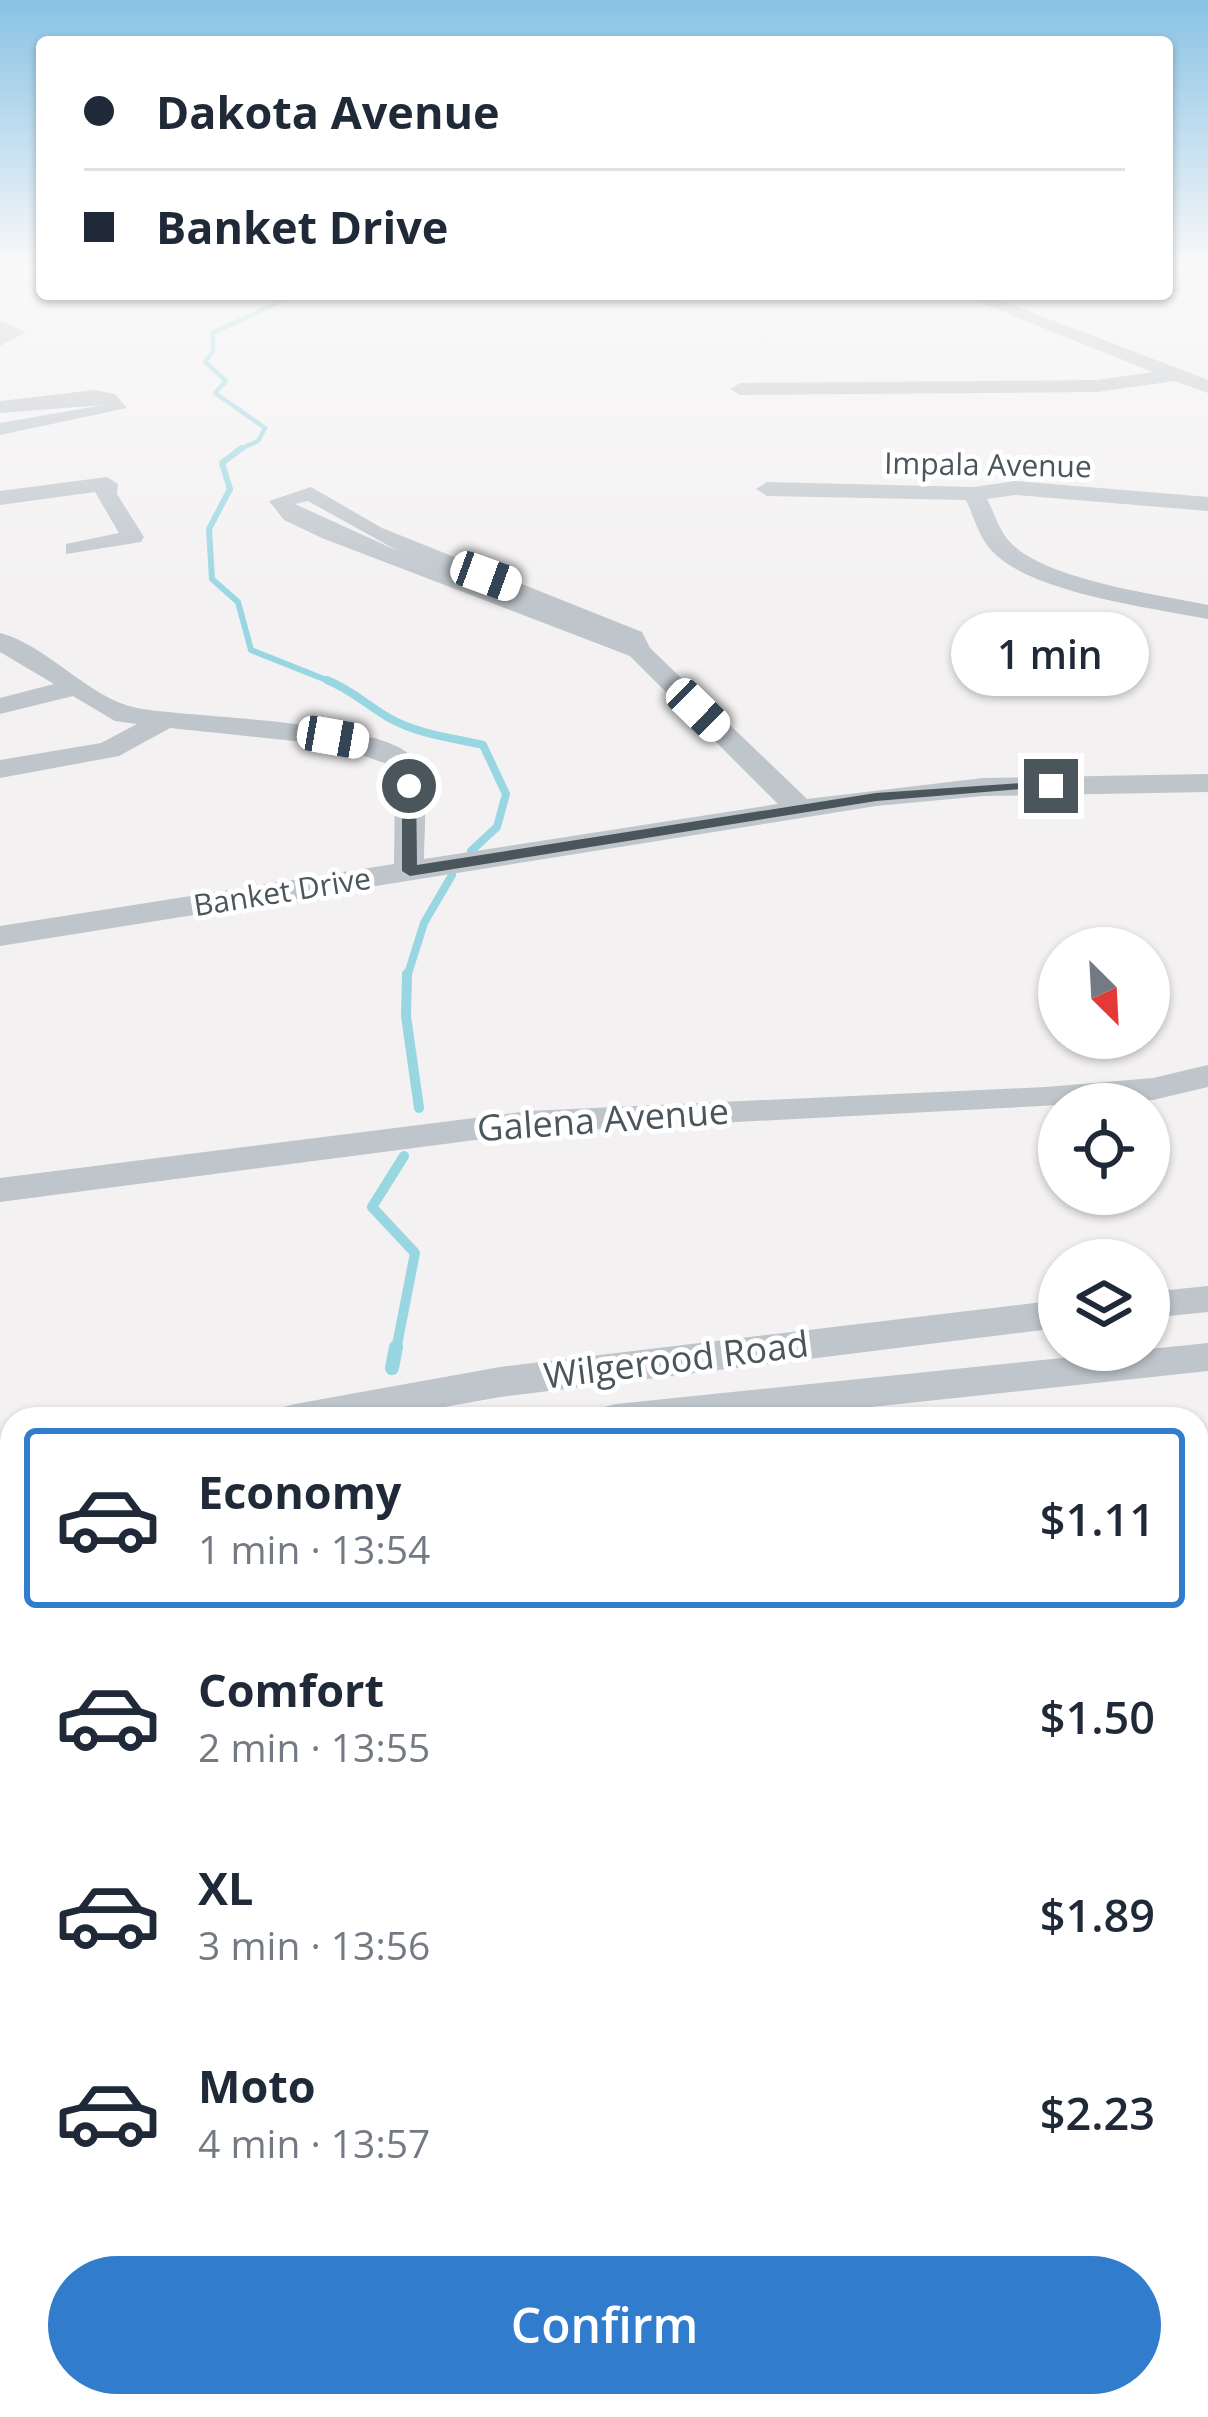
<!DOCTYPE html>
<meta charset="utf-8">
<style>
:root{--surface:#fff;--page:#f2f2f3;--text:#1f2937;--muted:#747a83;--line:#e0e1e3;--accent:#317ccd}
body{margin:0;font-family:"Open Sans",sans-serif;background:var(--page);color:var(--text);height:100vh;display:flex;flex-direction:column;font-size:45px;white-space:nowrap}
*{box-sizing:border-box;margin:0}
p{font-size:39px;color:var(--muted)}
.icon{flex:none;width:66px;height:66px;fill:none;stroke:currentColor;stroke-width:2;stroke-linecap:round;stroke-linejoin:round}
.map{position:relative;flex:1;overflow:hidden}
.sheet{position:absolute;left:0px;top:1407px;width:1209px;height:1011px;display:flex;flex-direction:column;background:var(--surface);border-radius:36px 36px 0 0;box-shadow:0 3px 9px #0004}
.sheet>*{flex:none}
.banner{position:absolute;left:36px;top:36px;width:1137px;height:264px;border-radius:12px;box-shadow:0 3px 9px #0004;display:grid;align-content:center;height:264px;padding:0 48px;background:var(--surface)}
.needle{width:78px;rotate:156deg}
.tools{position:absolute;left:1038px;top:927px;display:grid;gap:24px}
.tools a{display:grid;place-items:center;width:132px;height:132px;border-radius:50%;background:var(--surface);box-shadow:0 3px 9px #0004;font-size:60px}
.end{position:absolute;width:54px;height:54px;margin:-27px;border:15px solid #4b555c;background:#fff;box-shadow:0 0 0 6px #fff}
.from{border-radius:50%}
.bubble{position:absolute;height:84px;border-radius:42px;background:var(--surface);box-shadow:0 3px 9px #0004;font-size:39px;font-weight:600;line-height:84px;text-align:center}
.car{position:absolute;width:36px;height:72px;margin:-36px -18px;border-radius:15px;box-shadow:0 0 9px 3px #0007;background:linear-gradient(#fff 24%,#345 0 40%,#fff 0 76%,#345 0 86%,#fff 0)}
.banner b{display:flex;align-items:center;gap:42px;height:114px;font-size:45px}
.banner b+b{border-top:3px solid var(--line)}
.banner i{width:30px;height:30px;background:var(--text)}
ul{padding:21px 0 0;list-style:none}
li{display:flex;align-items:center;gap:36px;height:180px;margin:0 24px 18px;padding:0 24px;border:6px solid transparent;border-radius:12px}
li div{flex:1}
li b{display:block;font-size:45px}
li em{font-style:normal;font-weight:600}
li.active{border-color:var(--accent)}
li>.icon{width:108px;height:108px;stroke-width:1.5}
.action{display:flex;gap:24px;margin-top:auto;padding:24px 48px}
.action a{flex:1;height:138px;border-radius:72px;background:var(--accent);color:#fff;font-size:48px;font-weight:600;line-height:138px;text-align:center}
.map>svg:first-child{display:block}
.lines{fill:none;stroke-linecap:round;stroke-linejoin:round}
.stream-far4{stroke:#98d6e1;stroke-width:4.5}
.stream-far3{stroke:#98d6e1;stroke-width:6}
.stream-far2{stroke:#98d6e1;stroke-width:8}
.stream-far1{stroke:#98d6e1;stroke-width:10}
.stream{stroke:#98d6e1;stroke-width:14}
.minor{fill:#bec5cb;fill-rule:evenodd}
.route{fill:#4b555c}
.labels{text-anchor:middle;dominant-baseline:central;stroke-width:10;stroke-linejoin:round;paint-order:stroke}
.far-street-label{font-size:30px;fill:#4b555c;stroke:#fff}
.street-label{font-size:36px;fill:#4b555c;stroke:#fff}
</style>
<div class="map">
<svg width="1208" height="2417" viewBox="0 0 1208 2417">
<rect width="100%" height="100%" fill="#f3f1f1"/>
<g class="lines">
<path class="stream-far4" d="M236 451 258 441 265 428 215 393 226 381 205 362 213 351V333L296 294"/>
<path class="stream-far3" d="M242 448 222 463 230 489 209 529 212 579 238 602 251 650 334 683"/>
<path class="stream-far2" d="M327 680C352 690 368 706 391 719 418 734 453 738 483 745L506 794 497 827 471 851
M407 977 424 923 452 875"/>
<path class="stream-far1" d="M407 974 406 1016 419 1108
M396 1350 415 1253 372 1207 404 1156"/>
<path class="stream" d="M392 1368 396 1347
M0 1785 12 1774"/>
<path class="minor" d="M1167 285 1180 286 1183 290 1163 294Z
M959 294H984L1208 380V393L1175 381 1097 392 740 395 730 389 740 383 1097 380 1153 372Z
M0 321 26 332 0 346Z
M95 390 115 394 127 408 0 435V423L103 405 0 413V401Z
M107 477 118 484 117 494 144 537 141 542 66 554V544L119 533 95 492 0 505V491Z
M1015 481 1208 497V511L1015 495 987 499C994 512 999 530 1009 541 1044 580 1157 594 1208 605V619C1152 608 1031 593 992 551 979 538 974 517 966 500L767 496 756 489 767 482 974 487Z
M311 487 382 528 642 632 650 648 807 799 983 778 1208 774V792L983 796 876 806 0 946V926L394 864 395 786 387 764 333 745 170 728 119 756 0 778V760L101 743 137 724 115 721 73 696 0 714V698L54 684 0 652V633C49 646 88 698 137 708 187 718 391 720 414 760 430 788 424 828 424 859L778 804 630 656 322 538 284 520 269 501ZM308 501 398 551 295 504Z
M1208 1065V1087L1153 1100 529 1133 0 1202V1178L529 1111 1046 1087 1153 1078Z
M1208 1286V1312L1149 1318V1292Z
M1059 1300V1328L500 1397 378 1419H273L279 1408 295 1404 500 1367Z
M1208 1343V1371L760 1419H594L600 1408 616 1404Z
M12 1468V1500L0 1503V1471Z
M12 1519V1553L0 1556V1522Z
M1208 1740V1784L1197 1785V1741Z
M399 2406H474L469 2417H394Z"/>
</g>
<linearGradient id="sky" x2="0" y2="1"><stop stop-color="#88c2e5"/><stop offset="0.44" stop-color="#faf9f9"/><stop offset="1" stop-color="#faf9f9" stop-opacity="0"/></linearGradient>
<rect width="1208" height="604" fill="url(#sky)"/>
<path class="route" d="M409 781 416 786 417 865 876 793 1051 781 1058 786 876 801 410 876 402 871V786Z"/>
<g class="labels">
<g class="far-street-label">
<text transform="translate(988 464) rotate(1)">Impala Avenue</text>
<text transform="translate(282 891) rotate(-9)">Banket Drive</text>
</g>
<g class="street-label">
<text transform="translate(603 1119) rotate(-4)">Galena Avenue</text>
<text transform="translate(676 1359) rotate(-7)">Wilgerood Road</text>
</g>
</g>
</svg>
<div class="tools">
<a><svg class="needle" viewBox="-14 -14 28 28"><path d="M0-13l5 13h-10z" fill="#e53935"/><path d="M0 13l5-13h-10z" fill="#747a83"/></svg></a>
<a><svg class="icon" aria-label="locate" viewBox="0 0 24 24"><circle cx="12" cy="12" r="6"/><path d="M12 2v4M12 18v4M2 12h4M18 12h4"/></svg></a>
<a><svg class="icon" aria-label="layers" viewBox="0 0 24 24"><path d="M12 4l9 5-9 5-9-5zM3 14l9 5 9-5"/></svg></a>
</div>
<i class="end from" style="left:409px;top:786px"></i>
<i class="end" style="left:1051px;top:786px"></i>
<div class="bubble" style="left:951px;top:612px;width:198px">1 min</div>
<i class="car" style="left:486px;top:576px;rotate:110deg"></i>
<i class="car" style="left:698px;top:710px;rotate:134deg"></i>
<i class="car" style="left:333px;top:737px;rotate:100deg"></i>
<div class="banner">
<b><i class="from"></i>Dakota Avenue</b>
<b><i></i>Banket Drive</b>
</div>
<section class="sheet">
<ul>
<li class="active"><svg class="icon" aria-label="car" viewBox="0 0 24 24"><path d="M5 17H2v-5l4-1 3-4h7l3 4 3 1v5h-3M9 17h6M6 11h13"/><circle cx="7" cy="17" r="2"/><circle cx="17" cy="17" r="2"/></svg><div><b>Economy</b><p>1 min · 13:54</p></div><em>$1.11</em></li>
<li><svg class="icon" aria-label="car" viewBox="0 0 24 24"><path d="M5 17H2v-5l4-1 3-4h7l3 4 3 1v5h-3M9 17h6M6 11h13"/><circle cx="7" cy="17" r="2"/><circle cx="17" cy="17" r="2"/></svg><div><b>Comfort</b><p>2 min · 13:55</p></div><em>$1.50</em></li>
<li><svg class="icon" aria-label="car" viewBox="0 0 24 24"><path d="M5 17H2v-5l4-1 3-4h7l3 4 3 1v5h-3M9 17h6M6 11h13"/><circle cx="7" cy="17" r="2"/><circle cx="17" cy="17" r="2"/></svg><div><b>XL</b><p>3 min · 13:56</p></div><em>$1.89</em></li>
<li><svg class="icon" aria-label="car" viewBox="0 0 24 24"><path d="M5 17H2v-5l4-1 3-4h7l3 4 3 1v5h-3M9 17h6M6 11h13"/><circle cx="7" cy="17" r="2"/><circle cx="17" cy="17" r="2"/></svg><div><b>Moto</b><p>4 min · 13:57</p></div><em>$2.23</em></li>
</ul>
<div class="action"><a>Confirm</a></div>
</section>
</div>
